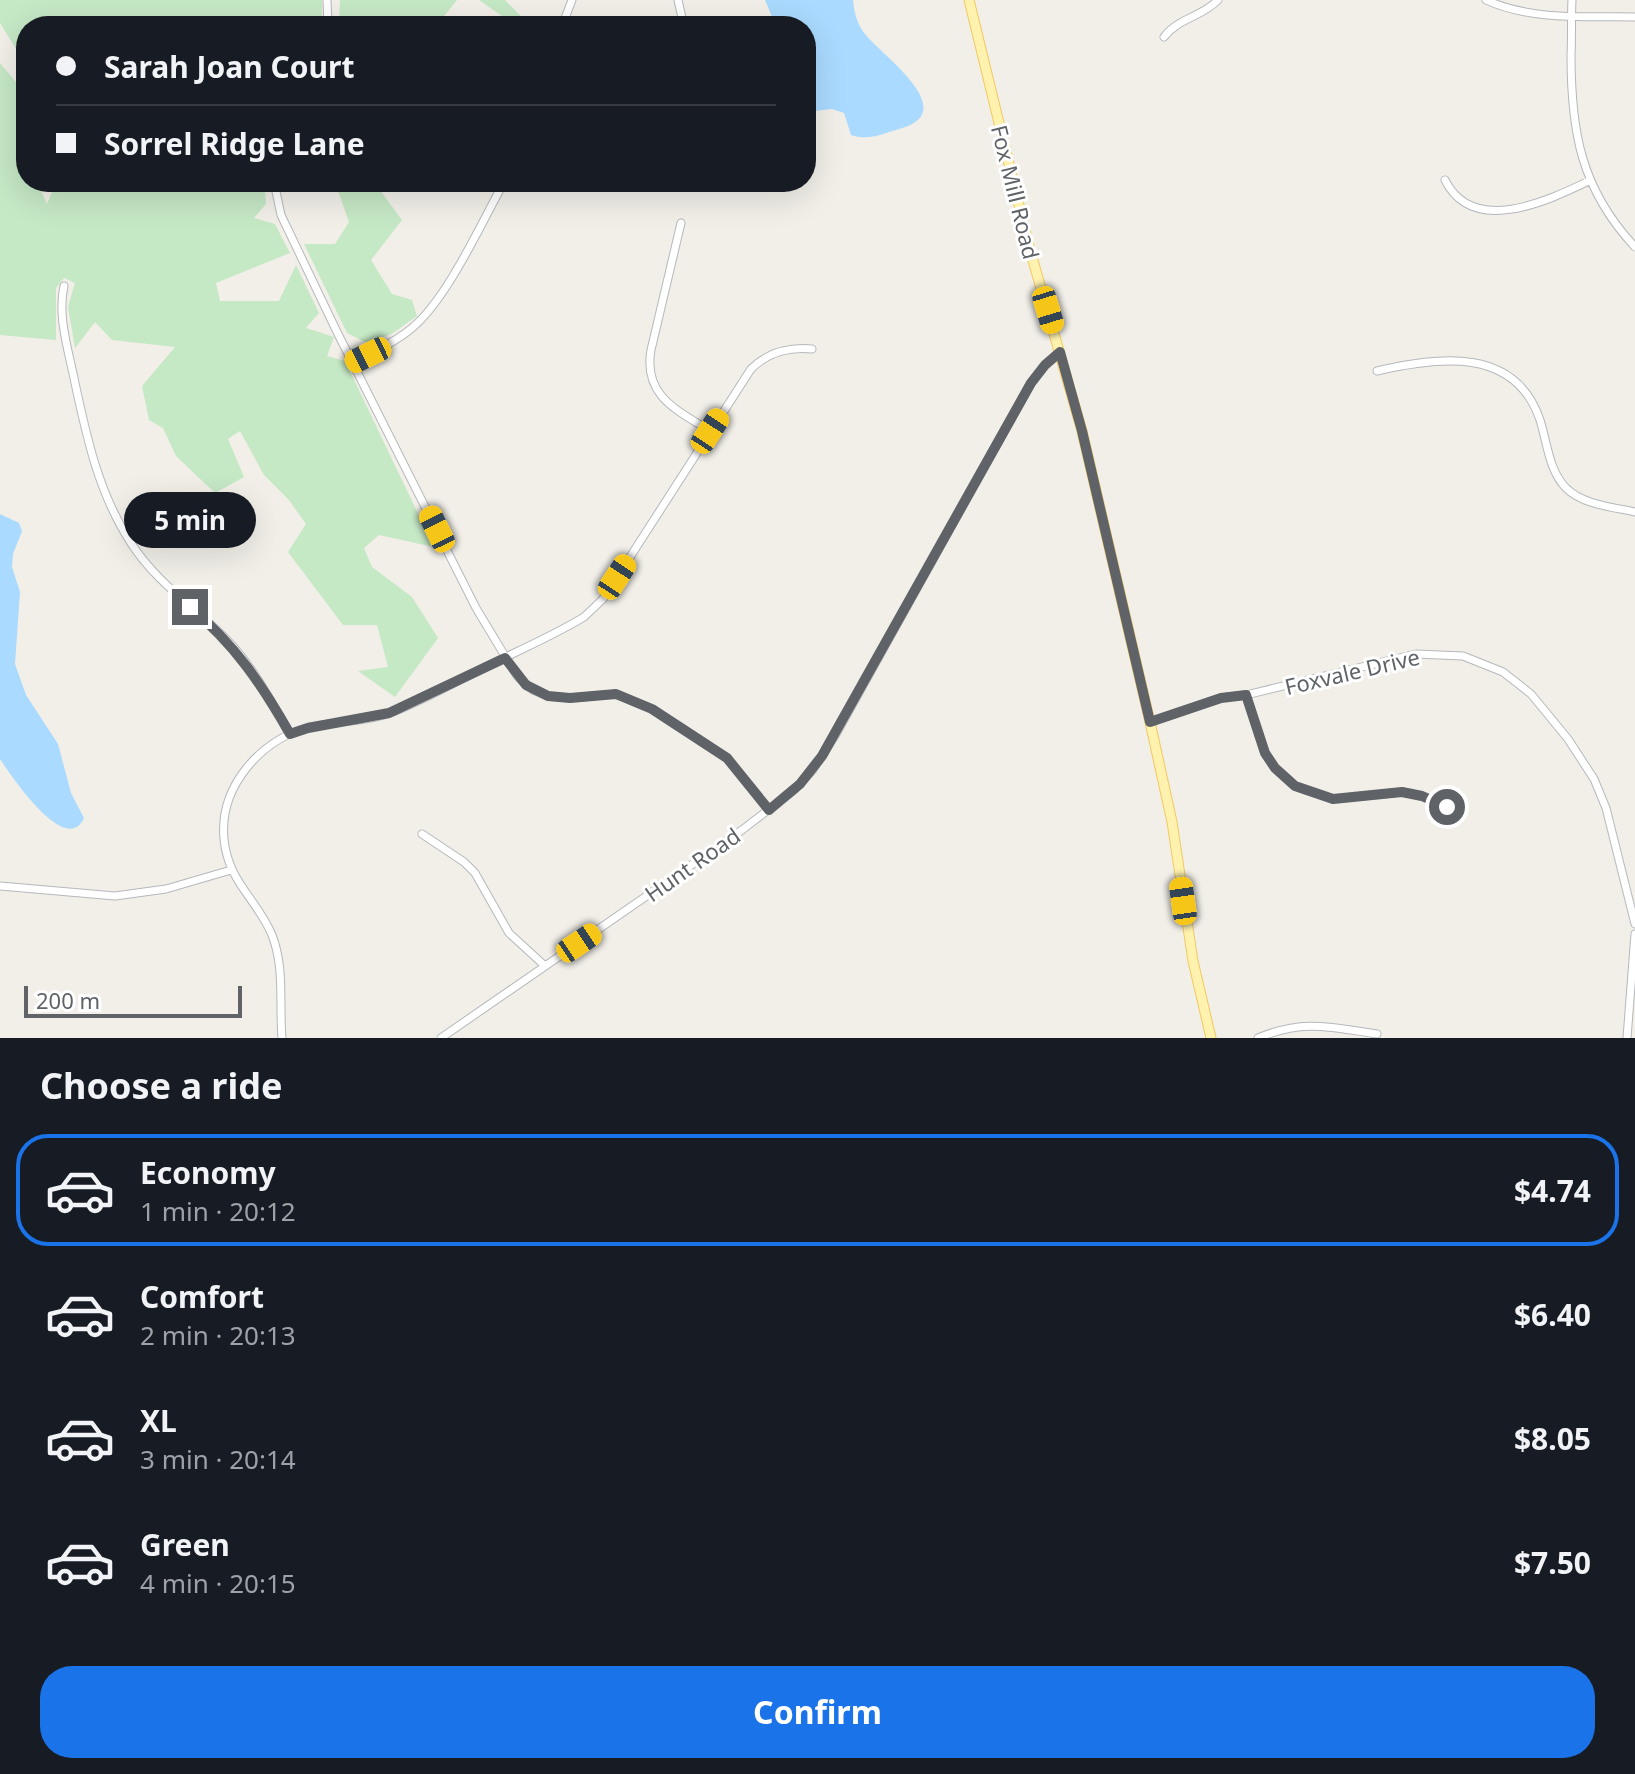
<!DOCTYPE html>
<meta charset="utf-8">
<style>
:root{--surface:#171b24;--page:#242831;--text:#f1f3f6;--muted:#9ea1a6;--line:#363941;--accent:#1a73e8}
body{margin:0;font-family:"Noto Sans",sans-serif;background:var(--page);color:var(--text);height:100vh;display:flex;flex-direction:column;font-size:30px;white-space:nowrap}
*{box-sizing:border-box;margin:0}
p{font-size:26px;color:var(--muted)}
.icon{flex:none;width:44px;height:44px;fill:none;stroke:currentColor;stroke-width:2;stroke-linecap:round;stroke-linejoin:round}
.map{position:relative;height:1038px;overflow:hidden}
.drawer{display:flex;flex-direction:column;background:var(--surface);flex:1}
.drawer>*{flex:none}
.top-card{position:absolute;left:16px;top:16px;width:800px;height:176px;border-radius:32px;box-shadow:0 8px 32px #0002;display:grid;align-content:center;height:176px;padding:0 40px;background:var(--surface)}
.scale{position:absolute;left:24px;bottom:20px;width:218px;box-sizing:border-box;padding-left:8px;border:4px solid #5f6368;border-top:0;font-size:22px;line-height:28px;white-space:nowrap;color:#5f6368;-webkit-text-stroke:6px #fff;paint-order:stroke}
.end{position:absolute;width:36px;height:36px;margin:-18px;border:10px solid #5f6368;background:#fff;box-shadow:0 0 0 4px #fff}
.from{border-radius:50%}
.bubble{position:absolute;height:56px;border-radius:28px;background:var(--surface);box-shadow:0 8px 32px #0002;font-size:26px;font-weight:700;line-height:56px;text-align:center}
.car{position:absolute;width:24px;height:48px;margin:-24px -12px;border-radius:10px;box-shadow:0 0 6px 2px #0007;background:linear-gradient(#f5c518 24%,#345 0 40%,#f5c518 0 76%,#345 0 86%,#f5c518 0)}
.top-card b{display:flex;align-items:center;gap:28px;height:76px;font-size:30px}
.top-card b+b{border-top:2px solid var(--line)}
.top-card i{width:20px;height:20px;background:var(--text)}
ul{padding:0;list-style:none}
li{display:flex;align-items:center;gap:24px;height:112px;margin:0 16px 12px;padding:0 24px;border:4px solid transparent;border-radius:32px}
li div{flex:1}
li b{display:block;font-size:30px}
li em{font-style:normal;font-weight:700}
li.active{border-color:var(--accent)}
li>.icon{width:72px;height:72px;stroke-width:1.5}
h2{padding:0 40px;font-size:36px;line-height:96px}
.primary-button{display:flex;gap:16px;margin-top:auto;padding:16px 40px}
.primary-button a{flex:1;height:92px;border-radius:32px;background:var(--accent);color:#fff;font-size:32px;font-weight:700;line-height:92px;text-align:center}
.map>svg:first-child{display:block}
.green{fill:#c5e8c5}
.water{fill:#aadaff}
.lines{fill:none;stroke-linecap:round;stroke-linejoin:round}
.minor-casing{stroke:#b5b8bc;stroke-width:9}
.major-casing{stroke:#f2c960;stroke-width:11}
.minor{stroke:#fff;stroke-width:7}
.major{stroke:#fff2af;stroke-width:9}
.route{stroke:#5f6368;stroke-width:10}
.labels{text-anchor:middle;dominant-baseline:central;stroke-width:6;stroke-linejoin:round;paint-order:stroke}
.street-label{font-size:22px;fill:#5f6368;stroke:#fff}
</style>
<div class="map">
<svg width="1635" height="1038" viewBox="0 0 1635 1038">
<rect width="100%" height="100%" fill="#f1efe8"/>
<path class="green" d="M0 0H322V25L26 26V65L0 23Z
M340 0H457L441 20 484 26H339Z
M479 0H505L523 18 516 26Z
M0 63 26 94V182H37L47 204 56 182H264L266 204 254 218 275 224 290 253 216 283 220 301H279L296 265 319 313 306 328 334 337 327 356 345 361 434 547 379 535 364 548 372 567 412 597 438 638 395 697 358 671 388 667 377 625H343L288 552 306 524 289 500 264 475 240 431 228 439 244 477 215 493 176 456 163 428 149 420 142 386 175 347 112 340 95 322 75 348 68 307 75 283 64 278 56 288V340L0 335Z
M331 182H374L402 220 371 260 392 294 412 300 417 316 393 333 367 343 347 333 304 244H335L349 222 337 188Z"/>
<path class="water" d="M765 0H853C854 12 857 24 865 34 881 55 964 112 899 129 882 134 868 141 851 135L844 113 832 109 814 111 806 92V26H776Z
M0 514 19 523 22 531 13 554 12 567 20 592 15 664 26 695 58 744 71 793 84 818C66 858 10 774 0 759Z"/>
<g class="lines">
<g class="minor-casing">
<path id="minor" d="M327 0 328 26
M678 0 683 22
M1486 0C1532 21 1586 16 1635 17
M1572 0C1571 18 1572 37 1571 55 1571 132 1581 189 1635 247
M562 26 572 0
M1164 37C1178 18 1202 17 1218 0
M1445 180C1473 237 1549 200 1589 181
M274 182 281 215 337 332 476 608 517 676 533 690 548 696 570 698 616 694 652 709 727 758 769 810
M681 223 651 350C643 396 677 410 710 431
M64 286C57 317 69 352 75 383 87 439 99 494 131 543 156 582 193 606 225 638 253 666 271 701 290 734
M353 362C373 352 394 343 412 328 447 299 481 224 504 182
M1377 371C1438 357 1515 346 1540 420 1547 442 1549 471 1566 488 1583 505 1613 507 1635 512
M1246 695 1265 753 1275 768 1295 786 1333 799 1402 792 1422 796 1447 807
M1150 722 1221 698 1246 695 1416 654 1463 656 1503 672 1531 694 1568 739 1594 779 1606 808 1635 924
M422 834 464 862 475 873 509 933 545 966
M0 886 115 896 166 889 231 870
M282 1038C279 1004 285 968 272 935 257 899 228 882 224 839 219 787 260 740 309 727 337 721 366 722 393 712 423 700 452 684 481 669 515 652 551 637 584 617L603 599 751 369C767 353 789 347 812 349
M441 1038 742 830 793 791 812 771 836 734 1031 383 1045 365 1060 352
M1258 1038C1303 1019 1330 1027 1377 1034
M1627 1038 1635 934"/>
</g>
<g class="major-casing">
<path id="major" d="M969 0 1030 250 1082 431 1150 722 1172 822 1193 961 1211 1038"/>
</g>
<use href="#minor" class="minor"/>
<use href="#major" class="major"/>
</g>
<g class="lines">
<path class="route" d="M190 607C235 645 261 683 290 734L308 728 389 713 505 658 526 685 548 696 570 698 616 694 652 709 727 758 769 810 800 784 822 756 1031 383 1045 365 1060 352 1082 431 1150 722 1221 698 1246 695 1265 753 1275 768 1295 786 1333 799 1402 792 1422 796 1447 807"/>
</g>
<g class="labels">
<g class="street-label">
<text transform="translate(1016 192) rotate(76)">Fox Mill Road</text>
<text transform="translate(1352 671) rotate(-13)">Foxvale Drive</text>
<text transform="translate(692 864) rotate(-35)">Hunt Road</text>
</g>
</g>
</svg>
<div class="scale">200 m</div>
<i class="end from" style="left:1447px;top:807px"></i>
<i class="end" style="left:190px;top:607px"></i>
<div class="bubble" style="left:124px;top:492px;width:132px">5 min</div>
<i class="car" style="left:1048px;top:310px;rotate:163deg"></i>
<i class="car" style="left:368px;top:355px;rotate:244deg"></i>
<i class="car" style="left:710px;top:431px;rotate:33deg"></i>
<i class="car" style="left:437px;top:529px;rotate:334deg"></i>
<i class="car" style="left:617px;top:577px;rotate:33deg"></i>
<i class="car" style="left:1183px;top:901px;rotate:352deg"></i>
<i class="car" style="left:579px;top:943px;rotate:56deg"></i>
<div class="top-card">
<b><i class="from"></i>Sarah Joan Court</b>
<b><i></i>Sorrel Ridge Lane</b>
</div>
</div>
<section class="drawer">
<h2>Choose a ride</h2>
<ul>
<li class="active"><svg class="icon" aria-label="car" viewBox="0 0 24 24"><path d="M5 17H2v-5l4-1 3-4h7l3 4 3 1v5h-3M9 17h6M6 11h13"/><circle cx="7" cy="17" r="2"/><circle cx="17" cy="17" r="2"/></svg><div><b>Economy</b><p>1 min · 20:12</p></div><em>$4.74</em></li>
<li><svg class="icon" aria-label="car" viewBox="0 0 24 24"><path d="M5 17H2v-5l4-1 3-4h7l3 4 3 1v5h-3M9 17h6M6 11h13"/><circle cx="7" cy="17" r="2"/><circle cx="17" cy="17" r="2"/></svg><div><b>Comfort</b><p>2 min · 20:13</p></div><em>$6.40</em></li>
<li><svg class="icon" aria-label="car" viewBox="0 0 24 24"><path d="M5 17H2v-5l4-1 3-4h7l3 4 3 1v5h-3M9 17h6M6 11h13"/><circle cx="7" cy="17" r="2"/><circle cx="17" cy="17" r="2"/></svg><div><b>XL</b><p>3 min · 20:14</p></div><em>$8.05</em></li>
<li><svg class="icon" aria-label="car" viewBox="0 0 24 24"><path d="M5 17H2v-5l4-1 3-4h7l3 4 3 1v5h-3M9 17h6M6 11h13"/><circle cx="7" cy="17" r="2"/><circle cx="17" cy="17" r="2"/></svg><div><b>Green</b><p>4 min · 20:15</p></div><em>$7.50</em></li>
</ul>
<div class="primary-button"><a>Confirm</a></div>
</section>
